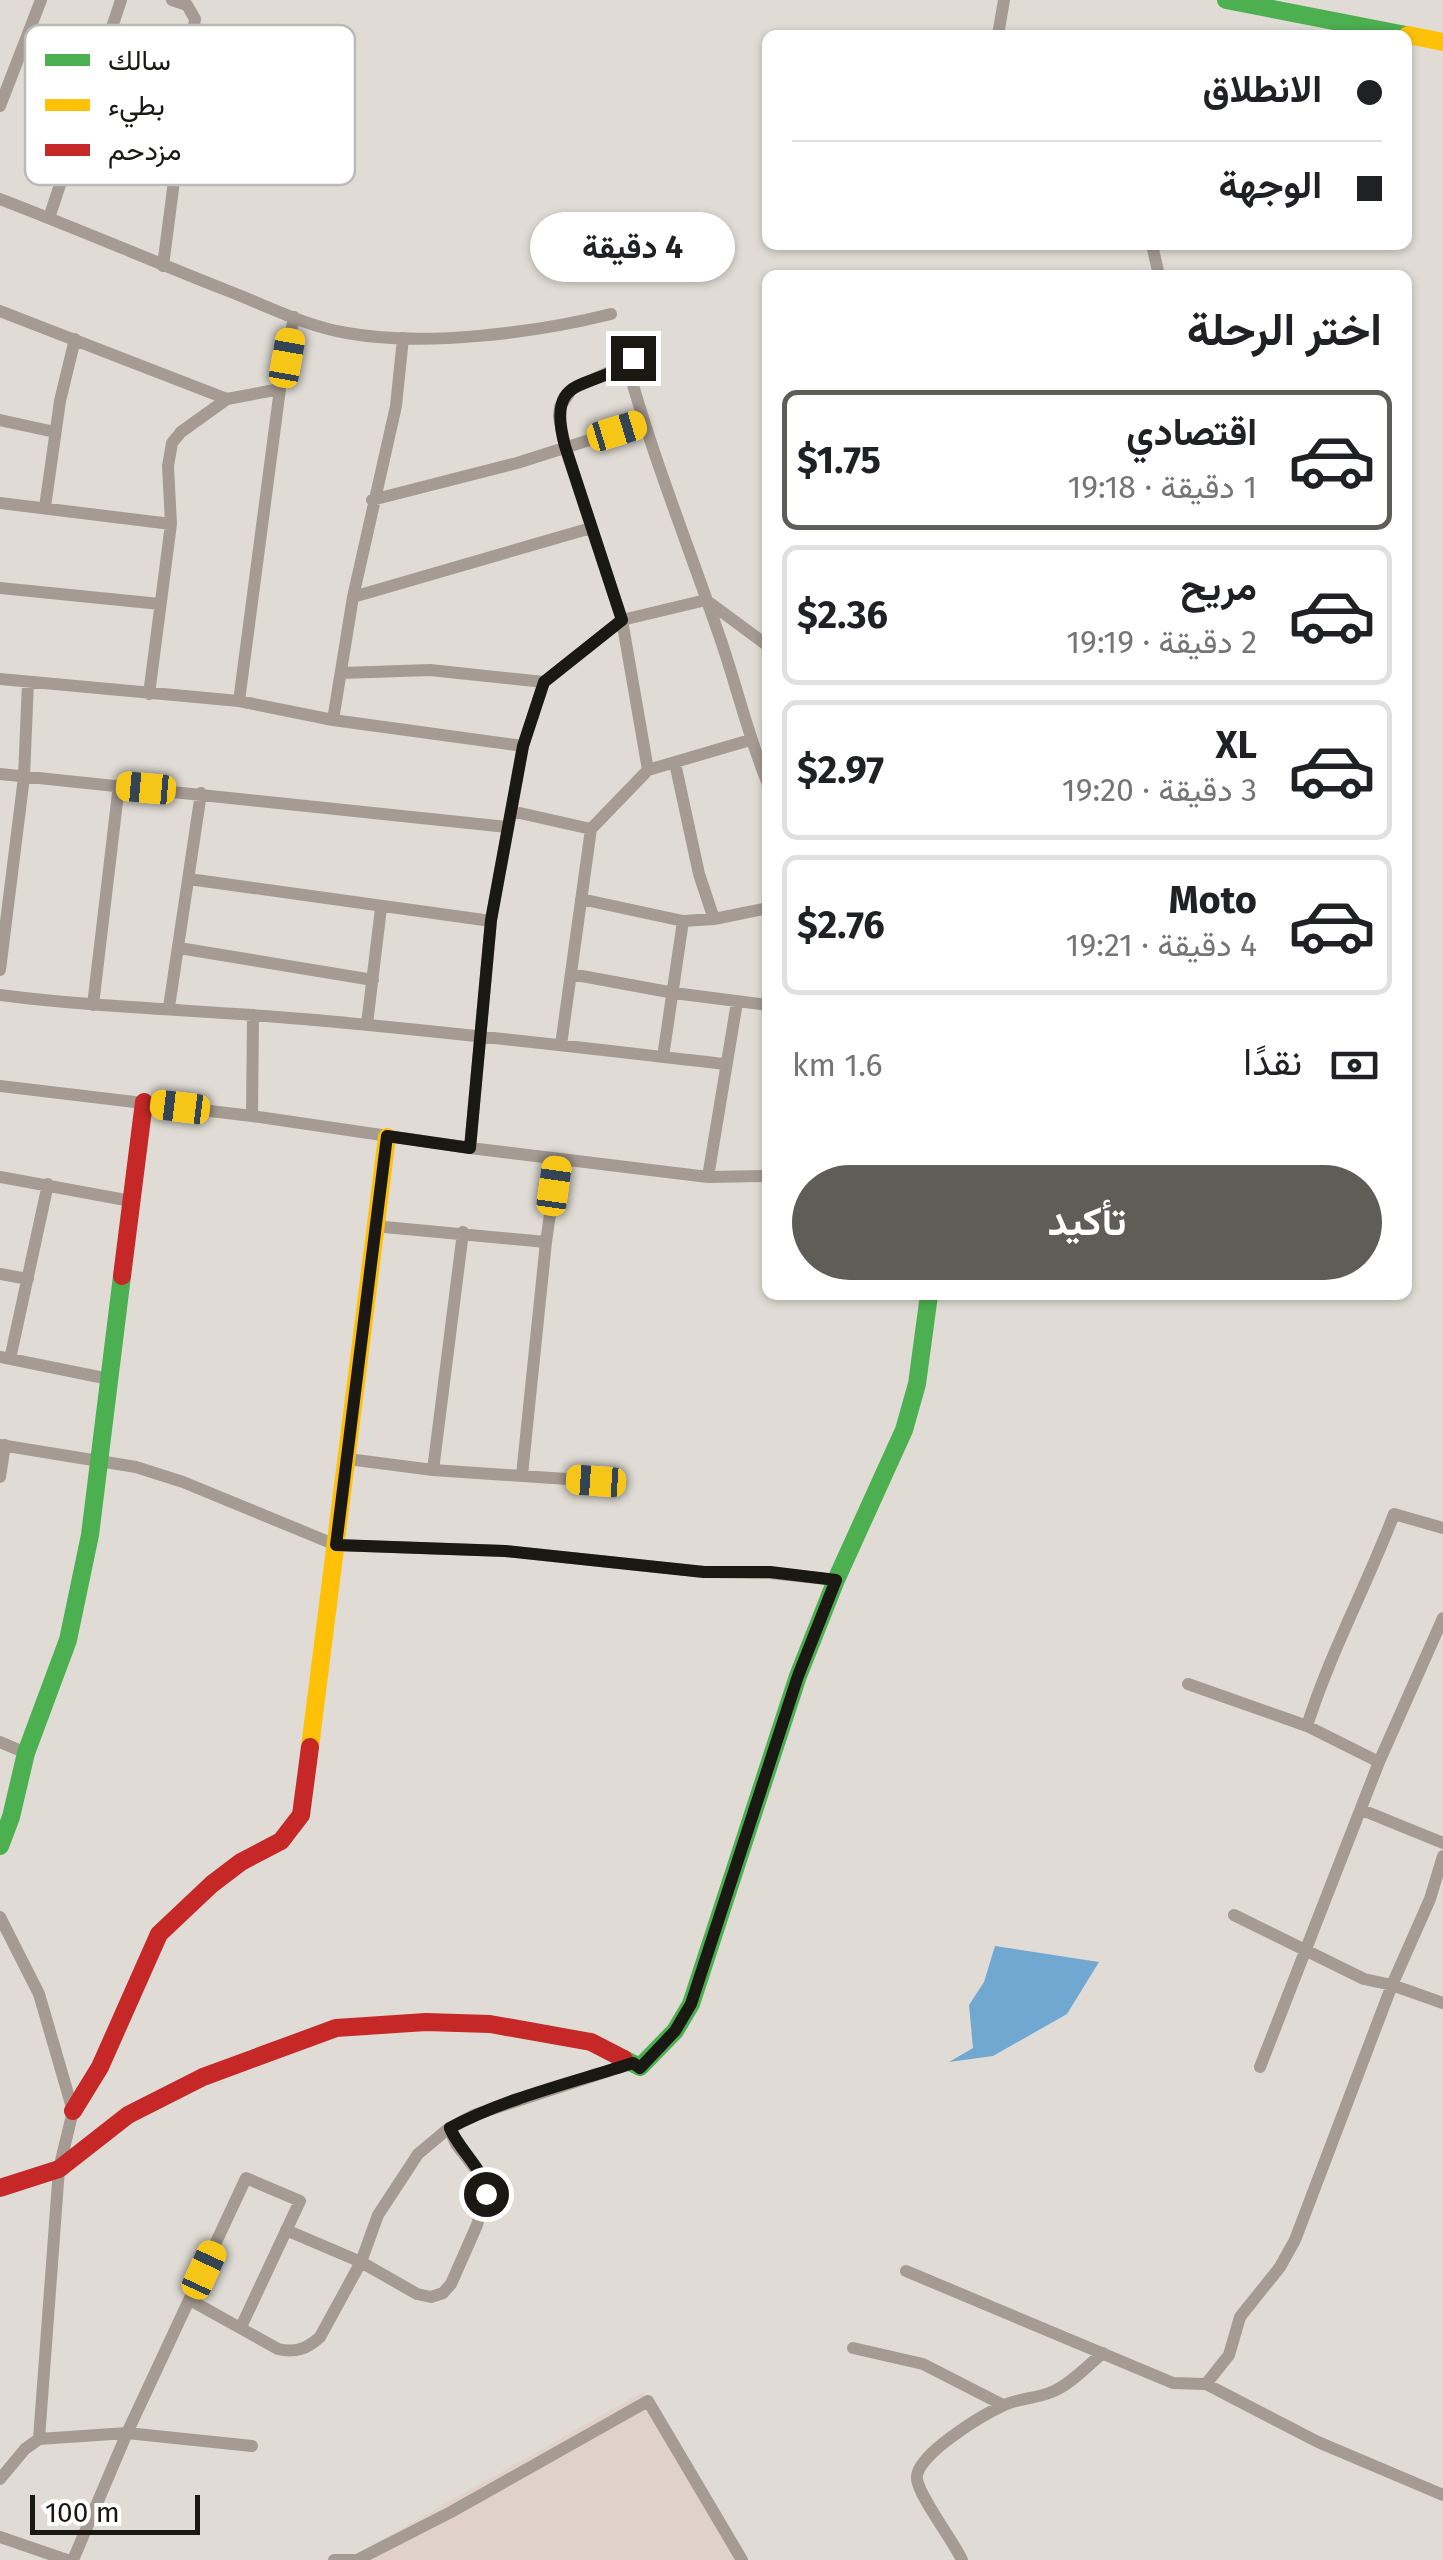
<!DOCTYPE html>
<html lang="ar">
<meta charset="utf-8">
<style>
:root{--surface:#fff;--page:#f6f6f6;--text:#202124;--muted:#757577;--line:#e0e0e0;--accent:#5f5d57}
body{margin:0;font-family:"Fira Sans",Vazirmatn,sans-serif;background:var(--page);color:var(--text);direction:rtl;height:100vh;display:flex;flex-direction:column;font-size:38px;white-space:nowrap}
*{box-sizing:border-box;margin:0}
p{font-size:32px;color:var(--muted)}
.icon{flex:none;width:55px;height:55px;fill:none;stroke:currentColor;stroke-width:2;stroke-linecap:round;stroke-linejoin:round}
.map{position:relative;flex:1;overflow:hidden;direction:ltr}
.sheet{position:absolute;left:762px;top:270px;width:650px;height:1030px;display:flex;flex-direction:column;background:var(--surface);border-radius:15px;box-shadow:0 2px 8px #0004;direction:rtl}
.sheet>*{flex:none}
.hud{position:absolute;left:762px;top:30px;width:650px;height:220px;border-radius:15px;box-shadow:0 2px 8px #0004;direction:rtl;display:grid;align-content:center;height:220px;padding:0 30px;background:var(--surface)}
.scale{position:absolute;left:30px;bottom:25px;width:170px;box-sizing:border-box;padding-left:10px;border:5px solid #1a1813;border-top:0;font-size:28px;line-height:35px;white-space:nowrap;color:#1a1813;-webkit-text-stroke:8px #fff;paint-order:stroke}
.end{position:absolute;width:45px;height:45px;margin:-22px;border:12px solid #1a1813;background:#fff;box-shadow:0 0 0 5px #fff}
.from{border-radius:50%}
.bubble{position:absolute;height:70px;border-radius:35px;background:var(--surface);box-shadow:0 2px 8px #0004;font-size:32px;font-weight:700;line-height:70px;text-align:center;direction:rtl}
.car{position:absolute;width:30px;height:60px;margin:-30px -15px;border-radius:12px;box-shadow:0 0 8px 2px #0007;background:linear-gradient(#f5c518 24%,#345 0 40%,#f5c518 0 76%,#345 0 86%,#f5c518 0)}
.hud b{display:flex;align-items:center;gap:35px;height:95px;font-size:38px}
.hud b+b{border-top:2px solid var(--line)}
.hud i{width:25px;height:25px;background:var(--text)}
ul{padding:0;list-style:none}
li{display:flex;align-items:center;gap:30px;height:140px;margin:0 20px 15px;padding:0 10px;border:5px solid var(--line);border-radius:15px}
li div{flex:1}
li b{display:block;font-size:38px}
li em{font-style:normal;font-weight:700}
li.current{border-color:var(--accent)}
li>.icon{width:90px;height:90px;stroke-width:1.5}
h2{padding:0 30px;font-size:45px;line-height:120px}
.pay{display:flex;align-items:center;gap:25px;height:110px;padding:0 30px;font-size:38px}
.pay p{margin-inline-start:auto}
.cta{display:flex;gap:20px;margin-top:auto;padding:20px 30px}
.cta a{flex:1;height:115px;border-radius:60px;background:var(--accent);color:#fff;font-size:40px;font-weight:700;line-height:115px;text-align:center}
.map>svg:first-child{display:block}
.industrial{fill:#e0d1c9}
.water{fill:#71a8d2}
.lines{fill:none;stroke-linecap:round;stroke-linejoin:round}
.street{stroke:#a69b93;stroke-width:12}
.fast{stroke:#4caf50;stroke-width:18}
.slow{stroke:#ffc107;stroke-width:18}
.jam{stroke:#c62828;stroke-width:18}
.route{stroke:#1a1813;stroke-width:12}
.key{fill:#fff;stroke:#babab8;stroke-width:2.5}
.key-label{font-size:28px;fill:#1a1813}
</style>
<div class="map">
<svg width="1443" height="2560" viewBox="0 0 1443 2560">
<rect width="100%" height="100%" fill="#e0dcd5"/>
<path class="industrial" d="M643 2392 735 2560H346Z"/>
<path class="water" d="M995 1946 1099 1962 1067 2014 993 2056 949 2062 973 2048 969 2005 984 1982Z"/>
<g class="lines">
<path class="street" d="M998 35 1004 0
M0 106 41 0
M0 199C76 228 150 260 226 290 265 305 305 326 347 333 424 347 535 333 611 314
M49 218 121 0
M1152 245 1159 275
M163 266 195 19 187 5 172 0
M0 311 227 399
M634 345 633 359 627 364 572 389 560 407 559 416 565 447 622 620 648 770 750 740
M627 364C652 455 687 542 718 632 736 682 747 734 768 784
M0 420 55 432
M372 500 517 463 643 423
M0 503 171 524
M45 507 60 401 75 339
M0 588 160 604
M353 597 591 528
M341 673 430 670 544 682
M0 679 239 701 333 720 523 746
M149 694 171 524 168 466 172 443 181 432 227 399 280 389
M239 701 280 389 294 317
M333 720 353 597 396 406 403 338
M675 763 699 874 714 919
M0 774 507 827
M511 811 591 829 648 770
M189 879 491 921
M581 899 683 921 714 919 768 908
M179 948 373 980
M0 970 24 777 28 682
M571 974 674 993 768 1005
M0 995C100 1008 202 1010 303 1019 444 1031 584 1048 725 1064
M93 1005 119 785
M169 1007 201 793
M367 1024 381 908
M561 1045 591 829
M663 1057 683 921
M0 1086 252 1116 470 1148 708 1177 768 1176
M252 1116 253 1015
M470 1148 491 921 523 746 544 682 622 620 706 600 768 646
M0 1177 131 1201
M708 1177 737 1002
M374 1226 546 1242
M0 1274 28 1279
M0 1357 109 1379
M10 1359 48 1184
M0 1445 136 1467 183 1482 336 1545 505 1551 704 1572 770 1573 836 1580
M348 1459 433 1470 596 1481
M433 1470 463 1232
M522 1475 546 1242 558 1159
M0 1477 5 1445
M1188 1684 1307 1726 1379 1762
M1307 1726C1330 1653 1367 1585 1394 1514L1443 1528
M0 1742 26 1753
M1362 1810 1443 1843
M1234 1915 1364 1979 1392 1985 1430 1899 1443 1856
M0 1917 39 1994 73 2111 59 2169 39 2439
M1260 2067 1379 1762 1443 1618
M286 2230 361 2262 417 2294 431 2297 443 2293 451 2284 477 2225 488 2185 456 2144 449 2128
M906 2271 1173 2383 1206 2384 1318 2442 1443 2495
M190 2300 278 2349C295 2353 307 2349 320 2337L361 2262 378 2215 418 2154 449 2128 474 2115 633 2063
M853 2348 923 2364 1003 2405
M1206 2384 1229 2355 1240 2317 1280 2267 1295 2240 1392 1985 1443 2003
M0 2479 25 2449 39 2439 127 2433 252 2446
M0 2537 67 2560
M73 2560 127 2433 246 2178 300 2201 241 2327
M334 2560H354
M357 2560 451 2512 648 2401 742 2560
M962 2560C953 2540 919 2497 917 2479 914 2456 981 2416 1002 2406 1017 2398 1038 2399 1054 2391 1071 2384 1088 2365 1103 2353"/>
<path class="fast" d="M1226 0 1406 35
M0 1846 11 1817 26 1753 68 1640 90 1535 122 1276
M624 2059 640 2067 675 2031 691 2004 798 1676 836 1580 904 1430 917 1384 929 1295"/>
<path class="slow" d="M1408 35 1443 42
M310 1747 387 1137"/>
<path class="jam" d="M122 1276 144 1102
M73 2111 100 2067 159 1934 212 1884 241 1862 281 1841 301 1815 310 1747
M0 2188 59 2169 128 2115 203 2077 336 2028 426 2022 490 2024 591 2042 624 2059"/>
</g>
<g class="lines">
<path class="route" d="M486 2194C489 2175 458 2149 450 2128 506 2098 571 2083 633 2063L640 2068 675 2031 691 2004 798 1676 836 1580 770 1572H704L505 1551 336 1545 387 1136 470 1148 491 920 523 746 544 682 622 620 565 446C544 369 595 393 633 358"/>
</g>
<rect x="25" y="25" width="330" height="160" rx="15" class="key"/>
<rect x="45" y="54" width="45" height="12" fill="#4caf50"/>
<rect x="45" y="99" width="45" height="12" fill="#ffc107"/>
<rect x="45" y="144" width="45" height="12" fill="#c62828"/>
<g class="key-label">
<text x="108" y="70">سالك</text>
<text x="108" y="115">بطيء</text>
<text x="108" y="160">مزدحم</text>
</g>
</svg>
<div class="scale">100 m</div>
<i class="end from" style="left:486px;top:2194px"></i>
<i class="end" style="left:633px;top:358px"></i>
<div class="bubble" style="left:530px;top:212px;width:205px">4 دقيقة</div>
<i class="car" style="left:287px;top:358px;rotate:10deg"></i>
<i class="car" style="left:617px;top:431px;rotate:73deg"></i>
<i class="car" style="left:146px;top:788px;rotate:275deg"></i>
<i class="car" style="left:180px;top:1107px;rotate:277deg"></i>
<i class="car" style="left:554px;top:1186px;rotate:8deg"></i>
<i class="car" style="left:596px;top:1481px;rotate:274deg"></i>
<i class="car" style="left:204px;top:2270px;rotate:25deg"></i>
<div class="hud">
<b><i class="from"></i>الانطلاق</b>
<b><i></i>الوجهة</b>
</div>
<section class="sheet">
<h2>اختر الرحلة</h2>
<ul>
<li class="current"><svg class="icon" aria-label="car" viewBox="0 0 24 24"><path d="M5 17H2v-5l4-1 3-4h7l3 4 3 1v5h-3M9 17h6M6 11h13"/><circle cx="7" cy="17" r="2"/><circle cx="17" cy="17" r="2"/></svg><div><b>اقتصادي</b><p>1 دقيقة · 19:18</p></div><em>$1.75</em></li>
<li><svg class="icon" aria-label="car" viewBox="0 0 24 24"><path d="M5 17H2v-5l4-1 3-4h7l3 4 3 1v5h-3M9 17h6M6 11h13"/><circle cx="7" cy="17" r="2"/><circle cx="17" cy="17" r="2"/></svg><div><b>مريح</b><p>2 دقيقة · 19:19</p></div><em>$2.36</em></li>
<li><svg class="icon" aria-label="car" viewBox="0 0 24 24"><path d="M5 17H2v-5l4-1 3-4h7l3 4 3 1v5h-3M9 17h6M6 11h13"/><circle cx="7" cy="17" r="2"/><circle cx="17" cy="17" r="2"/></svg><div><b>XL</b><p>3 دقيقة · 19:20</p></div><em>$2.97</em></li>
<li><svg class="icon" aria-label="car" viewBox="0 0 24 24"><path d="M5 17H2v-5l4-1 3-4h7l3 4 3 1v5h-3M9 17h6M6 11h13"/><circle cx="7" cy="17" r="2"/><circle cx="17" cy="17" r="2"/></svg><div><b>Moto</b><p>4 دقيقة · 19:21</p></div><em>$2.76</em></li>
</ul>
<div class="pay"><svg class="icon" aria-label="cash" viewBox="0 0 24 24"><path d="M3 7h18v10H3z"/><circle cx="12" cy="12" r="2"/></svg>نقدًا<p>1.6 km</p></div>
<div class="cta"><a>تأكيد</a></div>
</section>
</div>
